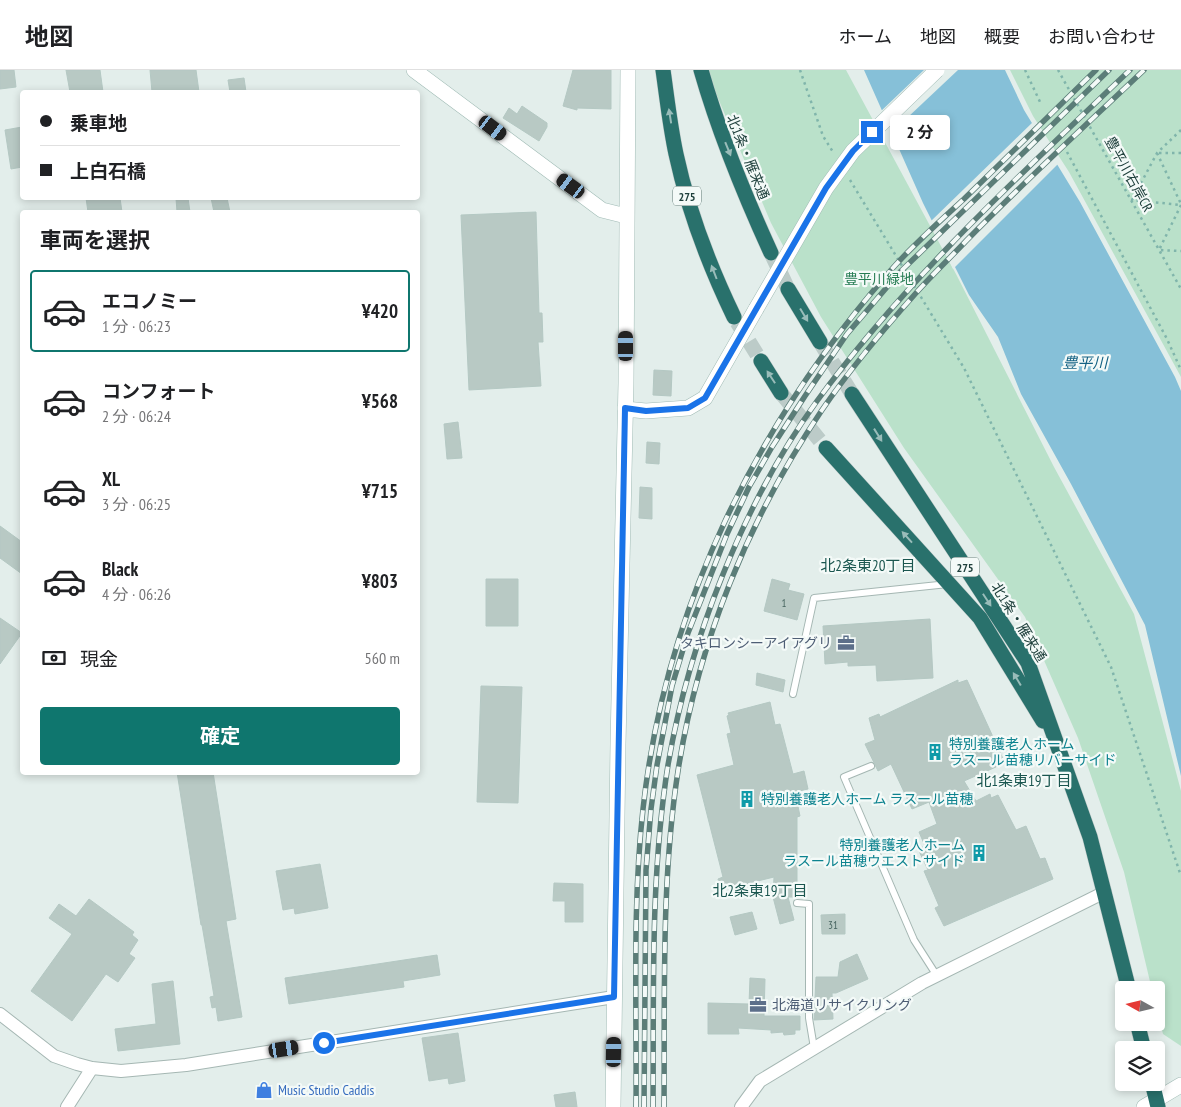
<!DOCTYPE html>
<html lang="ja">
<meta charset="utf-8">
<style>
:root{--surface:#fff;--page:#f6f6f6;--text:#202124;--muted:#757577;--line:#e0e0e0;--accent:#0f766e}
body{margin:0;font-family:"PT Sans Narrow","Noto Sans JP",sans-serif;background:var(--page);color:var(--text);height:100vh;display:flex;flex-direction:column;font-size:19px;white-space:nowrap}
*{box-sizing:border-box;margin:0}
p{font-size:16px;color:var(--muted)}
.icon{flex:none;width:28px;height:28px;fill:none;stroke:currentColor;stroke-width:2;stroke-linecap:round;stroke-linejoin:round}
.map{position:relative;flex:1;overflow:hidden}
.drawer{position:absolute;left:20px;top:140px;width:400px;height:565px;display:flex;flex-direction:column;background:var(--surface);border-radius:5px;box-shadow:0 2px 8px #0003}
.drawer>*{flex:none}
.banner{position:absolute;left:20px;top:20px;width:400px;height:110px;border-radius:5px;box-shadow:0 2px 8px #0003;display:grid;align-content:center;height:110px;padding:0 20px;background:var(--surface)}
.needle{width:32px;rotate:278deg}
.buttons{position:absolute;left:1115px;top:911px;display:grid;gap:10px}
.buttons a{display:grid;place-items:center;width:50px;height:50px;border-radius:5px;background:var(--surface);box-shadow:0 2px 8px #0003;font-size:25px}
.end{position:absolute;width:22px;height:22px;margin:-11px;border:6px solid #1a73e8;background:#fff;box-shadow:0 0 0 2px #fff}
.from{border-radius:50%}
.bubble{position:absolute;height:35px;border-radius:5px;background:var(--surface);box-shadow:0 2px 8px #0003;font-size:16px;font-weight:700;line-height:35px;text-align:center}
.car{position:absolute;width:15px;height:30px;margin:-15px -8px;border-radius:6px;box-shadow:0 0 4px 1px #0007;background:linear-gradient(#222 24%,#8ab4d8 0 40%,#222 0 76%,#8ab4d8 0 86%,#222 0)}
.banner b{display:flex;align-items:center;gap:18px;height:48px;font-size:19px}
.banner b+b{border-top:1px solid var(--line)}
.banner i{width:12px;height:12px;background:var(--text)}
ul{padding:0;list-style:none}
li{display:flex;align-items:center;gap:15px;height:82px;margin:0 10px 8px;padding:0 10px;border:2px solid transparent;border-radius:5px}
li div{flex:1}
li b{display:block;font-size:19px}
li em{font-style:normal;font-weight:700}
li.active{border-color:var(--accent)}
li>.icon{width:45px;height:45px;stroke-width:1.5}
h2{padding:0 20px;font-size:22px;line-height:60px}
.pay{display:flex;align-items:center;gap:12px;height:55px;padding:0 20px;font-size:19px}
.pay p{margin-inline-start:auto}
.cta{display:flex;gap:10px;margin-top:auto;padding:10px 20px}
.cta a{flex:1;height:58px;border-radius:5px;background:var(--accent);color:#fff;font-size:20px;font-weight:700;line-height:58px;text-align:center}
header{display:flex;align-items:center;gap:30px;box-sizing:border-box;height:70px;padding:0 25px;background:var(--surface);border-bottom:1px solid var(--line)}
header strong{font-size:24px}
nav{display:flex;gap:28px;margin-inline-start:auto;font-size:18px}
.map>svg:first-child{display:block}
.green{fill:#bae1ca}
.water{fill:#86c0d8}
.pier{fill:#e3eeeb}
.building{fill:#b8c9c4;stroke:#b4c8c3}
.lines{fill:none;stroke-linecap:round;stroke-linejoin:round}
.highway-tunnel{stroke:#bccbc8;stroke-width:15;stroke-dasharray:15 8;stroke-linecap:butt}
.lane-casing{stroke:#a5b7b3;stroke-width:8}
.street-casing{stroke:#a5b7b3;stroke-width:14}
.secondary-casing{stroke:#a0bbb5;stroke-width:16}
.highway-casing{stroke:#c1cac9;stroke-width:16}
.path{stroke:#80b5ab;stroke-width:2.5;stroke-dasharray:2.5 4;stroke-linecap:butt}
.lane{stroke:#fff;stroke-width:6}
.street{stroke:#fff;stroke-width:12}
.secondary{stroke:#fff;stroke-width:15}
.highway{stroke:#29716c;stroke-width:15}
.rail-casing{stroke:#5b7d78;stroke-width:5.5}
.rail{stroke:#f4faf8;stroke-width:4;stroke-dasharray:11;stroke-linecap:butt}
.secondary-bridge-casing{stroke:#a0bbb5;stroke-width:16;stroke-linecap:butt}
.secondary-bridge{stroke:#fff;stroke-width:15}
.oneway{fill:#99bcb9}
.route{stroke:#1a73e8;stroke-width:6}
.labels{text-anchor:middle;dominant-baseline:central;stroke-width:4.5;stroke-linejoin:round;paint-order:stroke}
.number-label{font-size:11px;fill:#46635f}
.shield{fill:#f4faf8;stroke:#607875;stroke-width:1}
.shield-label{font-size:12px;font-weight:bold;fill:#20413d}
.street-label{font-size:14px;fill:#20413d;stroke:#f4faf8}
.park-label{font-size:14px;fill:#267c53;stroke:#f4faf8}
.service-label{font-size:14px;fill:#4e5e75;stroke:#f4faf8;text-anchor:end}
.culture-label{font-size:14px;fill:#0d838f;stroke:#f4faf8;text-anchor:start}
.shop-label{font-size:14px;fill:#366cbe;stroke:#f4faf8;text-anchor:start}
.water-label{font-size:15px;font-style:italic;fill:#146284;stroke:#f4faf8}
.neighbourhood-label{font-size:15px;fill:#1a564f;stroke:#f4faf8}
</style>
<header>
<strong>地図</strong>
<nav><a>ホーム</a><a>地図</a><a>概要</a><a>お問い合わせ</a></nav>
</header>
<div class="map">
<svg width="1181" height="1037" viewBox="0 0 1181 1037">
<rect width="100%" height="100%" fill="#e3eeeb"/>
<path class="green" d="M706 0H846L956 204 1054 397 1134 544 1181 721V976L1163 964 1156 937V920H1152L1124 802 1078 668 1025 547 904 378 821 247 771 153Z
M1010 0H1181V307L1069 102 1033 46Z"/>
<path class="water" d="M864 0H1005L1024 40 1080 132 1175 307 1181 321V706L1145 555 1071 414 1021 324 998 267 969 225 923 133Z"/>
<path class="pier" d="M924 0H958L890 64 880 42Z
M1034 51 1059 93 953 199 930 152Z"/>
<path class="building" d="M0 0H14L16 17 0 19Z
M66 0H100L103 22H70Z
M150 0H196L199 22H152Z
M573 0H611V39L577 38V40L563 36Z
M244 8 246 22H230L228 10Z
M522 36 547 53V57L539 71 503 48 509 38 517 44Z
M22 57V97L11 99 5 60Z
M86 128H120L122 142H88Z
M176 128H188L190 142H177Z
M211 128H227L230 142H214Z
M536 142 539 243H542L543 272H538L541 316 469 320 461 145Z
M654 300 672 301 671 326 653 325Z
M458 352 462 388 447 389 444 354Z
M647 372 660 373 659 394 646 393Z
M640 417 652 418V449L639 448Z
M0 456 22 472V504L0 488Z
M486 509H518V556H486Z
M772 509 790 514 788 520 804 524 797 550 764 541Z
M0 548 22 563 0 594Z
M930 549 933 608 877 611 876 595 848 596V592L825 594 823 556Z
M757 603 785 610 783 622 756 615Z
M958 610V613L967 610 1004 691 996 694V697L964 711 976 731 990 724 991 728 998 725 1016 760 1026 756 1040 789 1045 788 1053 809 944 856 935 838 939 836 924 801 928 800 918 779 925 776 919 762 937 754 929 732 912 739 891 694 878 701 865 674 875 670 869 648 879 644 880 647Z
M481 616 522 617 518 733 477 732Z
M770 632 775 655 780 654 793 704 804 701 808 719 795 722 800 746 797 747V816L795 819 794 827H788L794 850 780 854 773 827 774 807 721 820 718 809 723 807 697 705 734 695 727 664 731 663 727 646 729 645 728 643Z
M177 702H213L236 849 226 851 242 947 218 951 216 937 212 938 210 927 214 926 202 855H201Z
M320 794 328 838 295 844 294 838 283 840 276 801Z
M554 813 583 814V852H565V831H553Z
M89 829 134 862 132 865 138 870 129 884 135 888 118 912 106 904 72 951 31 921 72 864 49 848 59 834 76 846Z
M752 842 757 859 735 865 730 847Z
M845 844V864H822L821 845Z
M857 884 868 909 836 923H832L833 949 814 950 816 907H838L840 892Z
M437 885 440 905 403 911 404 917 289 934 285 908Z
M750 908 765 909 764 946H800V960H795V964L784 965 783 962 771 963V960L738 958 739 964H708V933L749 934Z
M173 911 180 974 118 981 115 959 156 954 152 914Z
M458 963 465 1011 449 1014 448 1008 429 1011 422 968Z
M575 1022 577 1037H556L554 1025Z"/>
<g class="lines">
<path class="highway-tunnel" d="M771 183 788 219
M737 252 761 291
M820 272 852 324
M781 323 826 378"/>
<g class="lane-casing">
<path id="lane" d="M793 624 814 528 948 514
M871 696 844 707 914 870 937 906
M797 833 809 834V948L814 978"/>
</g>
<g class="street-casing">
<path id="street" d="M0 944 54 986 77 994 92 998 121 1001 186 995 614 927
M67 1037 92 998
M741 1037 760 1011 922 913 1105 822"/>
</g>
<g class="secondary-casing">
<path id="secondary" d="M414 0 602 140 626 146
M625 339 646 341 688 338 705 328 756 239
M613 1037 618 674 626 313 628 0
M1144 1037 1181 1015"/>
</g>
<g class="highway-casing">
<path id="highway" d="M663 0C667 28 670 56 676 84 688 140 709 195 734 247
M701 0C719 63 744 124 771 183
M788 219 820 272
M761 291 781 323
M852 324 1028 593 1090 767 1129 920
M826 378 980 548 1043 651
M1137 952 1144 980
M1152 1012 1158 1037"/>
</g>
<path class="path" d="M800 0 823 66 833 82
M1025 0 1041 34
M1058 0 1181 219
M1181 60 1157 83 1132 130 1181 135
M1067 82 1167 269 1181 300
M1157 83 1181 134
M1159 83H1181
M850 110 964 298 1111 597 1181 806
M1181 135 1159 180 1181 181"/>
<use href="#lane" class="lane"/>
<use href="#street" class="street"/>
<use href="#secondary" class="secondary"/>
<use href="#highway" class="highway"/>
<g class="rail-casing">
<path id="rail" d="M636 1037C637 938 632 838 643 739 665 537 758 351 891 200 913 175 939 152 964 129 1008 86 1052 43 1096 0
M644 1037 646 800 651 739 657 695 672 616 688 563 727 464 749 417 772 377 805 326 847 264 899 203 1109 0
M653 1037C654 923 650 808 668 695 689 572 743 433 817 331 907 208 1020 105 1130 0
M664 1037C665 925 661 811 678 701 698 572 749 448 822 340 850 299 883 260 916 223 932 205 950 188 966 171 1024 112 1084 57 1144 0"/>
</g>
<use href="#rail" class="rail"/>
<g class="secondary-bridge-casing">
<path id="secondary-bridge" d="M756 239 826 118 853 81 937 0"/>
</g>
<use href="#secondary-bridge" class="secondary-bridge"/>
</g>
<defs><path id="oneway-solid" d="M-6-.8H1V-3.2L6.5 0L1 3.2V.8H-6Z" transform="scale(1.25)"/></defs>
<g class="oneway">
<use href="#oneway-solid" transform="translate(670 46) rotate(-99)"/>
<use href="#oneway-solid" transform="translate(728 79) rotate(68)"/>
<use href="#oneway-solid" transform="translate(714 202) rotate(-111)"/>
<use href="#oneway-solid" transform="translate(804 245) rotate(59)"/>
<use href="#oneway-solid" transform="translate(771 307) rotate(-123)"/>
<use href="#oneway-solid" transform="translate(878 365) rotate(58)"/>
<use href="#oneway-solid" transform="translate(907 467) rotate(-132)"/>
<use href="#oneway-solid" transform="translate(987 530) rotate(57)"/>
<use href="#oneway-solid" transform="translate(1017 609) rotate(-121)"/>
</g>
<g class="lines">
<path class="route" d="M324 973 614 927 625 338 646 341 688 338 705 328 826 118 853 81 872 62"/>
</g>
<defs>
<g id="office-bare" transform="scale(1.35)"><path d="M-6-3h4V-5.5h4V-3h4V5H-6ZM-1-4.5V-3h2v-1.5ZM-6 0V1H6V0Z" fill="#5c6f8a" stroke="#f4faf8" stroke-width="2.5" paint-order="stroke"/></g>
<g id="building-bare" transform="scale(1.35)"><path d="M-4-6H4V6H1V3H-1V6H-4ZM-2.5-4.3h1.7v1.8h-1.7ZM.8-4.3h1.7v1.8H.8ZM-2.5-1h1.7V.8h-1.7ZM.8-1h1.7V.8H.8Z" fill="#0f9aa8" stroke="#f4faf8" stroke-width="2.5" paint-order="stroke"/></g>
<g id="shop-bare" transform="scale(1.35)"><path d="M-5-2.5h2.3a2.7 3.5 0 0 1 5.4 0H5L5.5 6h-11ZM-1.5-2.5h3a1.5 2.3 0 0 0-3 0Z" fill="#3f7fe0" stroke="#f4faf8" stroke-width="2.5" paint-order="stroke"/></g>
</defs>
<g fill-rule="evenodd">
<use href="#office-bare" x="846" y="573"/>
<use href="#building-bare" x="935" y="682"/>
<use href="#building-bare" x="747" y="729"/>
<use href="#building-bare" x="979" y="783"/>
<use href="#office-bare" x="758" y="935"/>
<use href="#shop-bare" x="264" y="1020"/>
</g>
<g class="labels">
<g class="number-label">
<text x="784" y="533">1</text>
<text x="833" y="855">31</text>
</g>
<g class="shield">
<rect x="673" y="116.5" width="28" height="19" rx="4"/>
<rect x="951" y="487.5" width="28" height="19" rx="4"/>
</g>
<g class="shield-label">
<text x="687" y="126">275</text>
<text x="965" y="497">275</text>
</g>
<g class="street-label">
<text transform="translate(748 87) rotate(68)">北1条・雁来通</text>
<text transform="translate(1129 104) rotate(61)">豊平川右岸CR</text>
<text transform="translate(1019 552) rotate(58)">北1条・雁来通</text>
</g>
<g class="park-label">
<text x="879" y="209">豊平川緑地</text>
</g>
<g class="service-label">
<text x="832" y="573">タキロンシーアイアグリ</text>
<text x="772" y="935" text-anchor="start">北海道リサイクリング</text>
</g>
<g class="culture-label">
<text x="949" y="674">特別養護老人ホーム<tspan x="949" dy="16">ラスール苗穂リバーサイド</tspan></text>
<text x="761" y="729">特別養護老人ホーム ラスール苗穂</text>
<text x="965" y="775" text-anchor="end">特別養護老人ホーム<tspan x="965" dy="16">ラスール苗穂ウエストサイド</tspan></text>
</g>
<g class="shop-label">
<text x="278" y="1020">Music Studio Caddis</text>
</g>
<g class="water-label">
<text x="1085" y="292">豊平川</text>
</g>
<g class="neighbourhood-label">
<text x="868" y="495">北2条東20丁目</text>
<text x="1024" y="710">北1条東19丁目</text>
<text x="760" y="820">北2条東19丁目</text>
</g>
</g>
</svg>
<div class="buttons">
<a><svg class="needle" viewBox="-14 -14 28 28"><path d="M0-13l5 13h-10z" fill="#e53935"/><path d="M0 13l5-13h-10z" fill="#757577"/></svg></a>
<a><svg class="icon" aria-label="layers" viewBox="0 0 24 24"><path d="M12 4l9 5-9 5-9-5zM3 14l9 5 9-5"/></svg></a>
</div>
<i class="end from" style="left:324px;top:973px"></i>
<i class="end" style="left:872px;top:62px"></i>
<div class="bubble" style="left:890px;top:45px;width:60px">2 分</div>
<i class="car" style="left:493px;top:58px;rotate:127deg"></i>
<i class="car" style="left:571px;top:116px;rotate:306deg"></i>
<i class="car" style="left:626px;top:276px;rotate:0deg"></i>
<i class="car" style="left:284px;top:979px;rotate:81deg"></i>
<i class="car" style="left:614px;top:982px;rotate:1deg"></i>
<div class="banner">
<b><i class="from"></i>乗車地</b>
<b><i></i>上白石橋</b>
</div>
<section class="drawer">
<h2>車両を選択</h2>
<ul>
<li class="active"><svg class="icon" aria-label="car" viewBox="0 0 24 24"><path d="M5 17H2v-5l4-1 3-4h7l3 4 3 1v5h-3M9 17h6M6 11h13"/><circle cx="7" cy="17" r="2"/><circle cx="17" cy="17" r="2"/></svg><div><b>エコノミー</b><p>1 分 · 06:23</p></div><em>¥420</em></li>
<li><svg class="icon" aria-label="car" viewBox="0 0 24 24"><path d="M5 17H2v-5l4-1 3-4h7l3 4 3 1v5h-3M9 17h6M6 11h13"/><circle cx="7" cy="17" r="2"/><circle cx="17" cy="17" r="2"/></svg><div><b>コンフォート</b><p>2 分 · 06:24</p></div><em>¥568</em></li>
<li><svg class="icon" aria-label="car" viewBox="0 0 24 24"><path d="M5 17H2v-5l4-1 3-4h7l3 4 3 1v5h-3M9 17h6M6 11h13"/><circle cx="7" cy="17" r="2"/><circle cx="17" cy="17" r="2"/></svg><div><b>XL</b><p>3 分 · 06:25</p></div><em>¥715</em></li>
<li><svg class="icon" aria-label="car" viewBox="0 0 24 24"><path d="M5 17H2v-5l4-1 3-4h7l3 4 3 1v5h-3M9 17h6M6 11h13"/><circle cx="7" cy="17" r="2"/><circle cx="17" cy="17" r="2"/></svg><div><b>Black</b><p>4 分 · 06:26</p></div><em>¥803</em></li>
</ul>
<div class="pay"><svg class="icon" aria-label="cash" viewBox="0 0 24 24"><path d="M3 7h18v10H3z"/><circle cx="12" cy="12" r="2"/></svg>現金<p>560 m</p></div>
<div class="cta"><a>確定</a></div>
</section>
</div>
